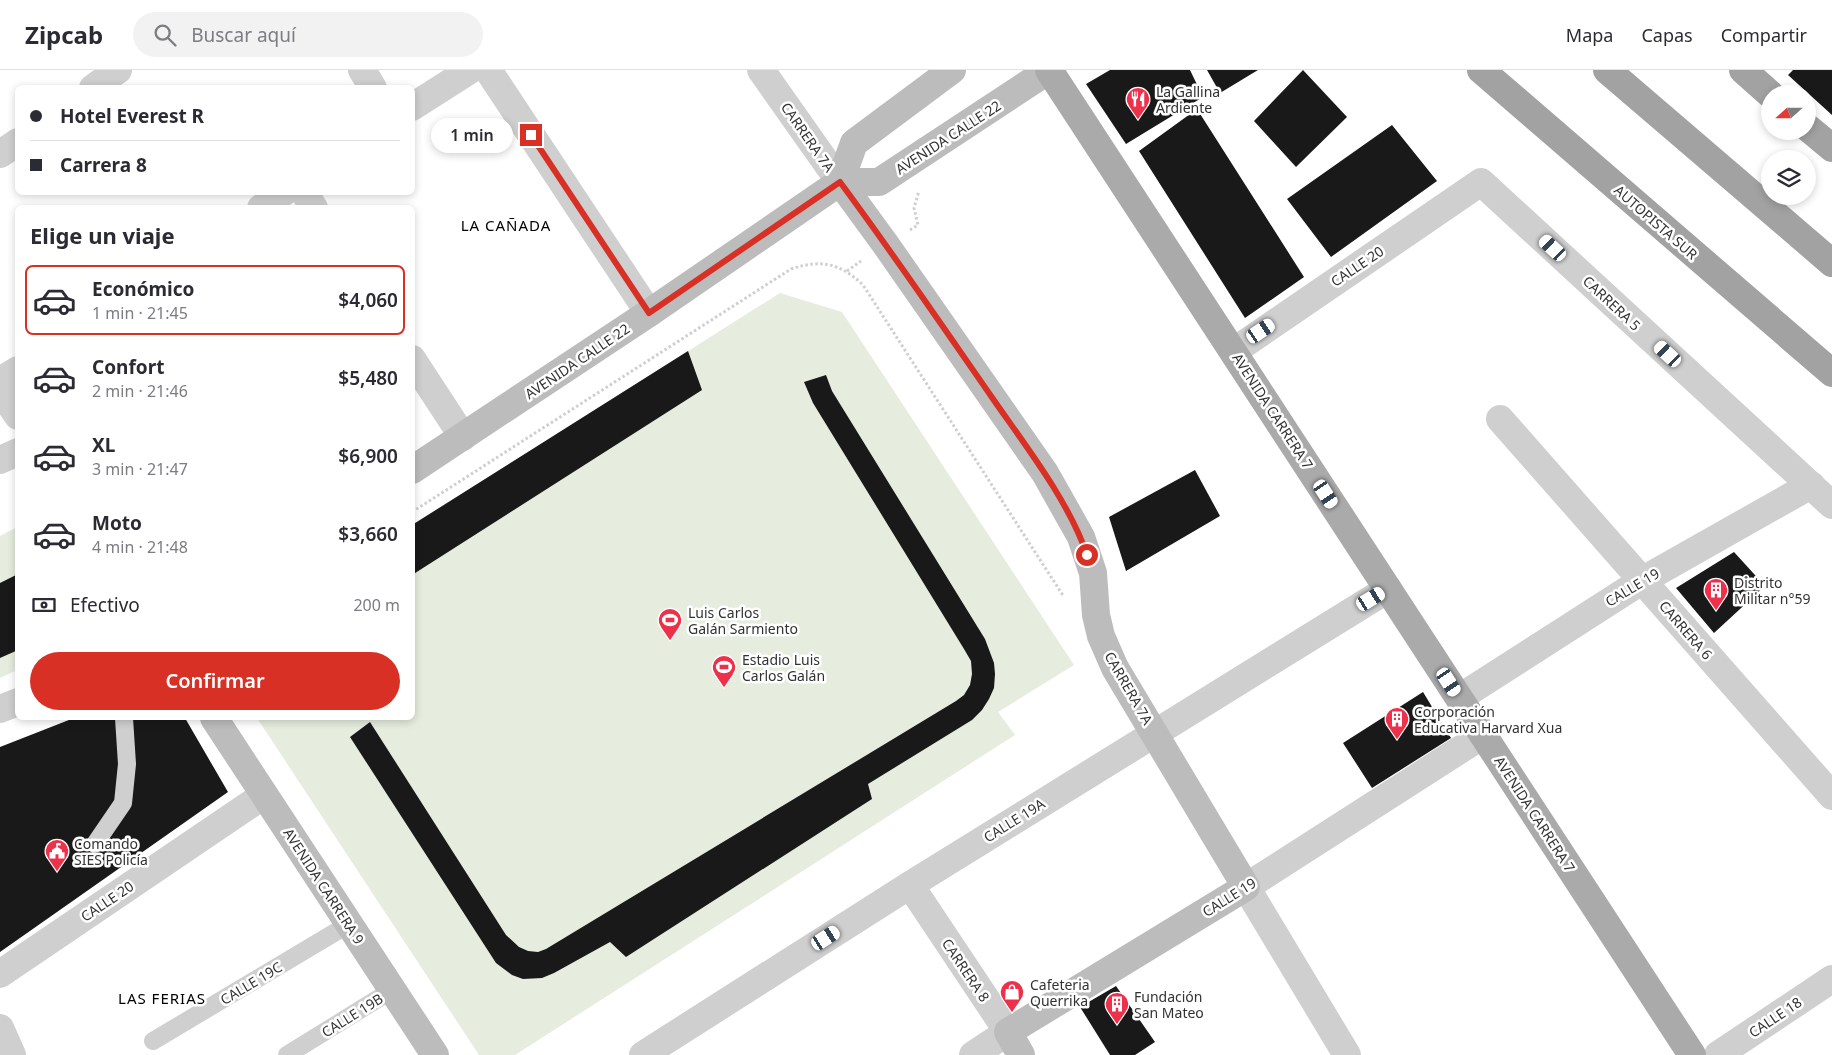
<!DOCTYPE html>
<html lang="es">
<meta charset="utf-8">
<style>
:root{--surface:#fff;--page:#f2f2f3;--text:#2b2b33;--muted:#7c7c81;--line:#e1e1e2;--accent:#d93025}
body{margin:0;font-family:"Noto Sans",sans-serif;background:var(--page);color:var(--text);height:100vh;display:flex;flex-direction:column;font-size:19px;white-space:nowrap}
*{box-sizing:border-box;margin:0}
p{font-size:16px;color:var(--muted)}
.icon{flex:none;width:28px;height:28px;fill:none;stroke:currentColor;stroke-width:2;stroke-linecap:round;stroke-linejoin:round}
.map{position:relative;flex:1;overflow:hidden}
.panel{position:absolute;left:15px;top:135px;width:400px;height:515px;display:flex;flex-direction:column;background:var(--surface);border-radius:8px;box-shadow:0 2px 8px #0003}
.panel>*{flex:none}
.banner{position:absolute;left:15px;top:15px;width:400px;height:110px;border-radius:8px;box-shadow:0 2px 8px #0003;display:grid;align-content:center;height:110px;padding:0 15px;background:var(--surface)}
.needle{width:32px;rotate:249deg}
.fabs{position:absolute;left:1761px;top:15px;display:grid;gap:10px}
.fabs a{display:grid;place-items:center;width:55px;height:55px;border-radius:50%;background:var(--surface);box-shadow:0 2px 8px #0003;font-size:25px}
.end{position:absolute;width:22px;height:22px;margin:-11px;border:6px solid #d93025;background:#fff;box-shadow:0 0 0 2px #fff}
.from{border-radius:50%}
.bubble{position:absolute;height:35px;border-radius:18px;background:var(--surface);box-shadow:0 2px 8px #0003;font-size:16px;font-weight:600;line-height:35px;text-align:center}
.car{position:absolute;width:15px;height:30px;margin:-15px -8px;border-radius:6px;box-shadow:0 0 4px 1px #0007;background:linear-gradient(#fff 24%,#345 0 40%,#fff 0 76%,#345 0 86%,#fff 0)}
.banner b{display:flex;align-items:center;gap:18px;height:48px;font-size:19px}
.banner b+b{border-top:1px solid var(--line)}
.banner i{width:12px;height:12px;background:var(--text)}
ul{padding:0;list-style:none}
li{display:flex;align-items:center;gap:15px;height:70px;margin:0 10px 8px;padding:0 5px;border:2px solid transparent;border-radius:8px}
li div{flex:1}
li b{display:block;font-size:19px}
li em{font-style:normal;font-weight:600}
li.active{border-color:var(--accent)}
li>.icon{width:45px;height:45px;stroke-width:1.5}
h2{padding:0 15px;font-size:22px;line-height:60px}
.pay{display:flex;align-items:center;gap:12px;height:55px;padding:0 15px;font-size:19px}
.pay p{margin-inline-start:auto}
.cta{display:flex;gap:10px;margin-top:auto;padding:10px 15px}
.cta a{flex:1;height:58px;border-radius:30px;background:var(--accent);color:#fff;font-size:20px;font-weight:600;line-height:58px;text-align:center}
header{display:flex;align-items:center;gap:30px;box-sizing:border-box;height:70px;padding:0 25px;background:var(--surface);border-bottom:1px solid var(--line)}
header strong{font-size:24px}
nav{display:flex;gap:28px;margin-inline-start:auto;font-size:18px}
.search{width:350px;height:45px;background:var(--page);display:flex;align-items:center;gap:12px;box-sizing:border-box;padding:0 18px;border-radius:28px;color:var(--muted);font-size:19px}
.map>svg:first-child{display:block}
.green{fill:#e6ecde}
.building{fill:#191919}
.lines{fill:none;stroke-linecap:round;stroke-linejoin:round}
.path{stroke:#cfcfcf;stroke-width:3;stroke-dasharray:2.5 2.5;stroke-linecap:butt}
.service{stroke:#cfcfcf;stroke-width:18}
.minor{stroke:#cfcfcf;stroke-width:28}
.tertiary{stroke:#cfcfcf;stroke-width:28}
.secondary{stroke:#bcbcbc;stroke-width:28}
.primary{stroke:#aaa;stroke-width:28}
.trunk{stroke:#a2a2a2;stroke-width:28}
.route{stroke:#d93025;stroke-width:6}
.labels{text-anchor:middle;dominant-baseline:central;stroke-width:5;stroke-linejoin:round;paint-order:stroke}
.poi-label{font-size:14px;fill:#323232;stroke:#fff;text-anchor:start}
.street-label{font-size:14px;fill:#323232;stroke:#fff}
.neighbourhood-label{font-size:15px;letter-spacing:1px;fill:#000;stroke:#fff}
</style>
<header>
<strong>Zipcab</strong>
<div class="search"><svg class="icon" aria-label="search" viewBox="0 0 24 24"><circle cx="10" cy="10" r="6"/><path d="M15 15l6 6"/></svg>Buscar aquí</div>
<nav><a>Mapa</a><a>Capas</a><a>Compartir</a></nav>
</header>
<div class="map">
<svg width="1832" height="985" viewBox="0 0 1832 985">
<rect width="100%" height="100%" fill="#fff"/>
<path class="green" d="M780 223 842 242 1074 595 998 642 1015 665 515 985H479L257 648H412L413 455Z
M17 457V600L0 608V466Z"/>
<path class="building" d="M1110 0H1190L1203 27 1126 74 1086 14Z
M1207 0H1258L1220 23Z
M1303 0 1347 47 1296 97 1254 51Z
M1793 0H1832V45L1788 5Z
M1197 39 1304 207 1245 248 1139 81Z
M1392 55 1437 111 1331 187 1287 129Z
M688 281 702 320 412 505V455Z
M826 305 832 321 985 569 994 593 995 604 994 618 989 629 982 640 972 650 868 714 872 729 626 887 610 872 554 903 542 908 523 909 512 905 496 893 350 667 370 652 506 865 519 877 528 881 538 882 546 879 956 631 964 625 970 615 972 604 971 591 964 579 813 333 804 312Z
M1195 400 1220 446 1126 501 1109 447Z
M1734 482 1765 516 1714 563 1676 518Z
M18 504V580L0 588V513Z
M1423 622 1451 668 1372 718 1343 673Z
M74 648H185L228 722 0 882V677Z
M1116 916 1155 972 1135 985H1110L1080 937Z"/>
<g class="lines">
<path class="path" d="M910 160 918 155 914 138 919 121
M847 201 861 191
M412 442 791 199C821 189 840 193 863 215L1064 527"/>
<path class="service" d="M95 774 123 733 127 694 124 648
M153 971 349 854
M287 985 392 920"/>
<path class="minor" d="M362 0 373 18
M488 0 649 243
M761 0 840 112
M93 18 118 0
M412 37 470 0
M0 84 18 72
M304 122 314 138
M261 138 284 122
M1234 281 1481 112 1832 435
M412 289 463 367
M0 311 18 300
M0 320 18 346
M1500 349 1832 726
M0 390 18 382
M1459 628 1643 510 1811 415
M910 815 1008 962
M0 904 264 725
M0 958 12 985
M643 985 910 815 1388 519
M1347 985 1246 817 1483 665"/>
<path class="tertiary" d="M0 639 18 632
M973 985 1008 962
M1718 985 1832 909"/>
<path class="secondary" d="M840 112 886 175 1045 403 1081 467 1093 503 1096 545 1101 566 1115 598 1246 817 1008 962 1021 985
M840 112 854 73 952 0
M412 400 649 243 840 112H879L1049 0
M214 648 435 985"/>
<path class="primary" d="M1049 0 1692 985"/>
<path class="trunk" d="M1481 0 1832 303
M1607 0 1832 193
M1743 0 1770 24
M1808 58 1832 78"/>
</g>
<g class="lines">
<path class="route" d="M531 65 649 243 840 112C892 182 941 254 991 326 1024 374 1069 431 1087 485"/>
</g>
<defs>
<g id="restaurant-pin" transform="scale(1.25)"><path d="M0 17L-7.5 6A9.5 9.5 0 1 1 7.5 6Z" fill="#ed314a" stroke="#fff"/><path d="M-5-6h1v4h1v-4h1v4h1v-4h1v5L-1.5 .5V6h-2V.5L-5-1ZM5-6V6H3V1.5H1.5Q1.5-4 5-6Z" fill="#fff"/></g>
<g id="building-pin" transform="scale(1.25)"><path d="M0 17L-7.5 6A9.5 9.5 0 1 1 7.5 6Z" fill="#ed314a" stroke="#fff"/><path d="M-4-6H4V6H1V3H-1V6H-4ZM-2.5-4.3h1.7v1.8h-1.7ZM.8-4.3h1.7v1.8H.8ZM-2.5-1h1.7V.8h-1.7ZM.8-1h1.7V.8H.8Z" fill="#fff"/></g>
<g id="stadium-pin" transform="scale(1.25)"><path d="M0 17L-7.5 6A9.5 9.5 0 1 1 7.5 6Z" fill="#ed314a" stroke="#fff"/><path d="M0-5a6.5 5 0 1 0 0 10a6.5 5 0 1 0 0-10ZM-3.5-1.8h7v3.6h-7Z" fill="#fff"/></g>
<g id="civic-pin" transform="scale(1.25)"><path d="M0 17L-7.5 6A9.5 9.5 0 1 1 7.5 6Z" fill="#ed314a" stroke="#fff"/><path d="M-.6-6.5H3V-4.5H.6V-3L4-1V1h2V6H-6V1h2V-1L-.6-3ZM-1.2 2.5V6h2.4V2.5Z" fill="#fff"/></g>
<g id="shop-pin" transform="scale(1.25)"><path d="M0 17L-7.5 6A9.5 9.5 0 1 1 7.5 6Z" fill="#ed314a" stroke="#fff"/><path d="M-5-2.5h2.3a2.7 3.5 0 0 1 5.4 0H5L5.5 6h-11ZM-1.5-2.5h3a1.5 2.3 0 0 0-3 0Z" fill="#fff"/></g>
</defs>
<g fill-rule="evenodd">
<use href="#restaurant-pin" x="1138" y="29"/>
<use href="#building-pin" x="1716" y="520"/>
<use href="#stadium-pin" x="670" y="550"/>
<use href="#stadium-pin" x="724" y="597"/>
<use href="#building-pin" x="1397" y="649"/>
<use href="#civic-pin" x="57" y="781"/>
<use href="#shop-pin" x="1012" y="922"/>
<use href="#building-pin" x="1117" y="934"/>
</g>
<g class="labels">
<g class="poi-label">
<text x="1156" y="21">La Gallina<tspan x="1156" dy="16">Ardiente</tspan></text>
<text x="1734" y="512">Distrito<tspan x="1734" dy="16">Militar n°59</tspan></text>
<text x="688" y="542">Luis Carlos<tspan x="688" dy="16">Galán Sarmiento</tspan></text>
<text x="742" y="589">Estadio Luis<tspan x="742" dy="16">Carlos Galán</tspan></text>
<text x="1414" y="641">Corporación<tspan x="1414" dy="16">Educativa Harvard Xua</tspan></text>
<text x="74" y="773">Comando<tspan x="74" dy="16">SIES Policía</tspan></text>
<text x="1030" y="914">Cafeteria<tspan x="1030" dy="16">Querrika</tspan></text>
<text x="1134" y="926">Fundación<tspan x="1134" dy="16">San Mateo</tspan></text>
</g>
<g class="street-label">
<text transform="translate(808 67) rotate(55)">CARRERA 7A</text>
<text transform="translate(948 67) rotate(-33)">AVENIDA CALLE 22</text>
<text transform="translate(1656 152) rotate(41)">AUTOPISTA SUR</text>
<text transform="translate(1357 196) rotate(-34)">CALLE 20</text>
<text transform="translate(1612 233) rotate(43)">CARRERA 5</text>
<text transform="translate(577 291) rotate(-34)">AVENIDA CALLE 22</text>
<text transform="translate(1273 341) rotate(57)">AVENIDA CARRERA 7</text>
<text transform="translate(1632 517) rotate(-31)">CALLE 19</text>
<text transform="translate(1686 560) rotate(49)">CARRERA 6</text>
<text transform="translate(1129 618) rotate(60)">CARRERA 7A</text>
<text transform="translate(1535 744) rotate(57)">AVENIDA CARRERA 7</text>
<text transform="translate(1014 750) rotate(-32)">CALLE 19A</text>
<text transform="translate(324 816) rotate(57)">AVENIDA CARRERA 9</text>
<text transform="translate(1229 827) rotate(-32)">CALLE 19</text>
<text transform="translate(107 831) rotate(-34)">CALLE 20</text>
<text transform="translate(966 900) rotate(56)">CARRERA 8</text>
<text transform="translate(251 913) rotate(-31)">CALLE 19C</text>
<text transform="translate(352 945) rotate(-32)">CALLE 19B</text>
<text transform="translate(1775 947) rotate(-34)">CALLE 18</text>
</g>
<g class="neighbourhood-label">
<text x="506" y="155">LA CAÑADA</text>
<text x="162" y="928">LAS FERIAS</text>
</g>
</g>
</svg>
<div class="fabs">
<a><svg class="needle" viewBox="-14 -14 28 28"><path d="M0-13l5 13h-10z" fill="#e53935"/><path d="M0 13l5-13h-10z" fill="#7c7c81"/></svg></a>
<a><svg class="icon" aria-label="layers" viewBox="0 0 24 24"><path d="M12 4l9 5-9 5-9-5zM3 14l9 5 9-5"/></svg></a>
</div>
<i class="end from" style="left:1087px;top:485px"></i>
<i class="end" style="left:531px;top:65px"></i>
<div class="bubble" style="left:431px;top:48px;width:82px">1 min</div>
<i class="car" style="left:1553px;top:178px;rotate:313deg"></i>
<i class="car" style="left:1261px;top:261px;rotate:56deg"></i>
<i class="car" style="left:1668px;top:284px;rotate:313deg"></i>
<i class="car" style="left:1326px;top:424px;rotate:147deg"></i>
<i class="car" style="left:1371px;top:529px;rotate:59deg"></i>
<i class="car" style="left:1449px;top:612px;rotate:147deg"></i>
<i class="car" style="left:826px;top:868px;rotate:57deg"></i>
<div class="banner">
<b><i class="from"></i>Hotel Everest R</b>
<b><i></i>Carrera 8</b>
</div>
<section class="panel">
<h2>Elige un viaje</h2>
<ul>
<li class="active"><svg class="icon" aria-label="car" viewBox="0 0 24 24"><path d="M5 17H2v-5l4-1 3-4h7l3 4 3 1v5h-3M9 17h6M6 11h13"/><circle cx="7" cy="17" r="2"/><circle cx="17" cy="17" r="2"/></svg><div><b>Económico</b><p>1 min · 21:45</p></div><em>$4,060</em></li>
<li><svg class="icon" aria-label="car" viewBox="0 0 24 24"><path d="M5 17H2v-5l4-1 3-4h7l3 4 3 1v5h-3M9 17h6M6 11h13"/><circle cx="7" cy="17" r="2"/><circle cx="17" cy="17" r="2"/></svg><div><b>Confort</b><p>2 min · 21:46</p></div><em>$5,480</em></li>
<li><svg class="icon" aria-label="car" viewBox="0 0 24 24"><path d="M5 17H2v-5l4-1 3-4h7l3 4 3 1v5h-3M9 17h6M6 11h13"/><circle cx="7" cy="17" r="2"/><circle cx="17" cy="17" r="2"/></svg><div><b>XL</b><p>3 min · 21:47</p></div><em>$6,900</em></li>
<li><svg class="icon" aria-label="car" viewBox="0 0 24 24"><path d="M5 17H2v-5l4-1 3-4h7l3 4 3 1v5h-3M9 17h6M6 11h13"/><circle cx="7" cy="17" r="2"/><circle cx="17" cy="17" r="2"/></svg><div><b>Moto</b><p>4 min · 21:48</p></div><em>$3,660</em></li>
</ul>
<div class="pay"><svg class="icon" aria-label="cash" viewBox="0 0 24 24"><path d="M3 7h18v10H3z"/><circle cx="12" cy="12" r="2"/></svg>Efectivo<p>200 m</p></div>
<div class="cta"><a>Confirmar</a></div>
</section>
</div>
